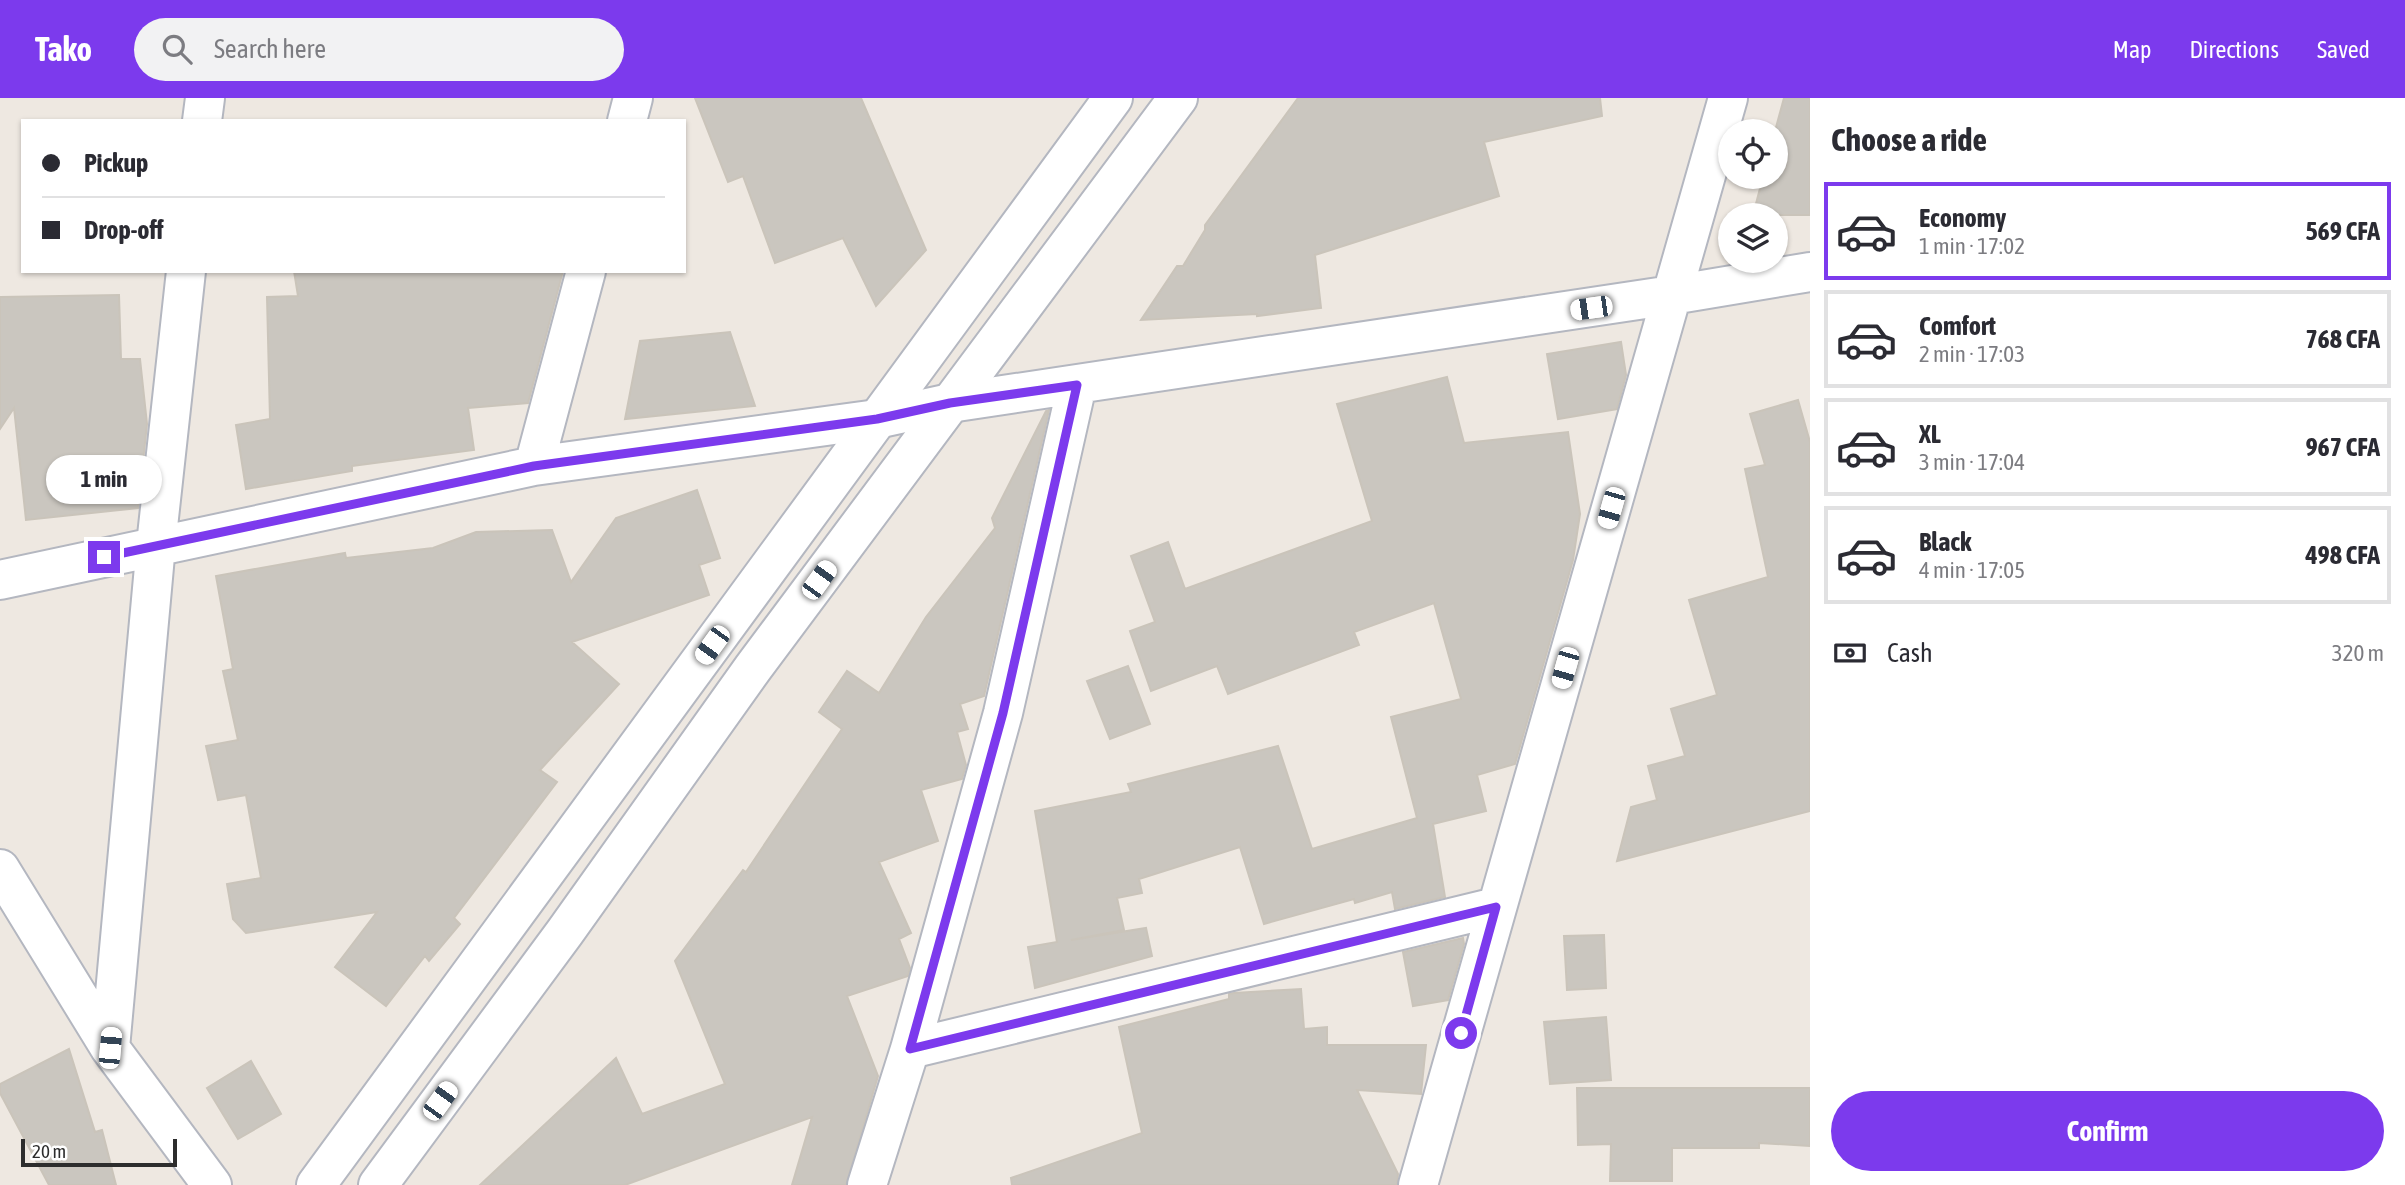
<!DOCTYPE html>
<meta charset="utf-8">
<style>
:root{--surface:#fff;--page:#f2f2f3;--text:#2b2b33;--muted:#7c7c81;--line:#e1e1e2;--accent:#7c3aed}
body{margin:0;font-family:"Asap Condensed",sans-serif;background:var(--page);color:var(--text);height:100vh;display:flex;flex-direction:column;font-size:26px;white-space:nowrap}
*{box-sizing:border-box;margin:0}
p{font-size:23px;color:var(--muted)}
.icon{flex:none;width:38px;height:38px;fill:none;stroke:currentColor;stroke-width:2;stroke-linecap:round;stroke-linejoin:round}
.map{position:relative;flex:1;overflow:hidden}
.panel{display:flex;flex-direction:column;background:var(--surface);width:595px}
.panel>*{flex:none}
.hud{position:absolute;left:21px;top:21px;width:665px;height:154px;border-radius:0px;box-shadow:0 2px 5px #0004;display:grid;align-content:center;height:154px;padding:0 21px;background:var(--surface)}
.tools{position:absolute;left:1718px;top:21px;display:grid;gap:14px}
.tools a{display:grid;place-items:center;width:70px;height:70px;border-radius:50%;background:var(--surface);box-shadow:0 2px 5px #0004;font-size:35px}
.scale{position:absolute;left:21px;bottom:18px;width:156px;box-sizing:border-box;padding-left:7px;border:4px solid #2d2d2d;border-top:0;font-size:19px;line-height:24px;white-space:nowrap;color:#2d2d2d;-webkit-text-stroke:5px #fff;paint-order:stroke}
.end{position:absolute;width:32px;height:32px;margin:-16px;border:9px solid #7c3aed;background:#fff;box-shadow:0 0 0 4px #fff}
.from{border-radius:50%}
.bubble{position:absolute;height:49px;border-radius:24px;background:var(--surface);box-shadow:0 2px 5px #0004;font-size:23px;font-weight:700;line-height:49px;text-align:center}
.car{position:absolute;width:21px;height:42px;margin:-21px -10px;border-radius:9px;box-shadow:0 0 5px 2px #0007;background:linear-gradient(#fff 24%,#345 0 40%,#fff 0 76%,#345 0 86%,#fff 0)}
.hud b{display:flex;align-items:center;gap:24px;height:66px;font-size:26px}
.hud b+b{border-top:2px solid var(--line)}
.hud i{width:18px;height:18px;background:var(--text)}
ul{padding:0;list-style:none}
li{display:flex;align-items:center;gap:21px;height:98px;margin:0 14px 10px;padding:0 7px;border:4px solid var(--line);border-radius:0px}
li div{flex:1}
li b{display:block;font-size:26px}
li em{font-style:normal;font-weight:700}
li.on{border-color:var(--accent)}
li>.icon{width:63px;height:63px;stroke-width:1.5}
h2{padding:0 21px;font-size:32px;line-height:84px}
.pay{display:flex;align-items:center;gap:18px;height:77px;padding:0 21px;font-size:26px}
.pay p{margin-inline-start:auto}
.cta{display:flex;gap:14px;margin-top:auto;padding:14px 21px}
.cta a{flex:1;height:80px;border-radius:42px;background:var(--accent);color:#fff;font-size:28px;font-weight:700;line-height:80px;text-align:center}
header{display:flex;align-items:center;gap:42px;box-sizing:border-box;height:98px;padding:0 35px;background:var(--accent);color:#fff}
header strong{font-size:33px}
nav{display:flex;gap:38px;margin-inline-start:auto;font-size:24px}
.search{width:490px;height:63px;background:var(--page);display:flex;align-items:center;gap:18px;box-sizing:border-box;padding:0 24px;border-radius:38px;color:var(--muted);font-size:26px}
main{display:flex;flex:1;min-height:0}
.map>svg:first-child{display:block}
.building{fill:#cac6bf;stroke:#cac4ba;stroke-width:2}
.lines{fill:none;stroke-linecap:round;stroke-linejoin:round}
.street-casing{stroke:#b4b7c0;stroke-width:42}
.secondary-casing{stroke:#b4b7c0;stroke-width:42}
.street{stroke:#fff;stroke-width:38}
.secondary{stroke:#fff;stroke-width:38}
.route{stroke:#7c3aed;stroke-width:9}
</style>
<header>
<strong>Tako</strong>
<div class="search"><svg class="icon" aria-label="search" viewBox="0 0 24 24"><circle cx="10" cy="10" r="6"/><path d="M15 15l6 6"/></svg>Search here</div>
<nav><a>Map</a><a>Directions</a><a>Saved</a></nav>
</header>
<main>
<div class="map">
<svg width="1810" height="1087" viewBox="0 0 1810 1087">
<rect width="100%" height="100%" fill="#eee8e1"/>
<path class="building" d="M695 0H861L926 152 876 208 843 140 775 165 743 78 728 84Z
M1298 0H1600L1602 18 1484 44 1499 98 1315 157 1321 210 1257 218V216L1141 222 1177 168H1183L1205 132V127Z
M1784 0H1810V117H1753L1763 79H1776L1775 33Z
M294 173H563L528 305 468 310 474 352 352 368V373L246 391 236 327 270 321 267 199 298 198Z
M119 197 121 261H140L147 326 138 410 26 422 14 310 0 331V199Z
M730 234 755 308 625 321 640 243Z
M1621 244 1626 277 1617 311 1558 321 1547 256Z
M1447 279 1464 345 1568 334 1580 416 1573 462 1515 666 1477 677 1486 713 1433 726 1445 799 1395 811 1392 794 1355 805 1354 801 1264 826 1240 749 1139 781 1142 795 1117 800 1124 832 1071 842 1146 830 1152 858 1035 890 1028 849 1057 844 1035 713 1131 694 1128 686 1278 648 1312 751 1417 720 1391 619 1461 601 1434 505 1354 534 1359 547 1228 596 1217 568 1151 593 1130 533 1155 524 1131 458 1168 444 1185 491 1372 423 1337 306Z
M1798 302 1810 344V713L1617 763 1631 709 1657 702 1648 668 1685 658 1671 611 1717 597 1689 502 1768 479 1745 371 1765 367 1750 316Z
M1049 312 984 598 960 606 968 631 957 634 966 667 962 681 921 692 938 743 879 764 911 835 899 841 910 870 908 878 847 898 878 978 846 1087H792L812 1019 625 1087H480L616 960 642 1016 725 986 675 863 743 772 746 774 842 631 819 614 847 573 879 595 926 519 995 430 992 420 1046 313Z
M697 392 720 460 699 467 709 497 572 544 619 586 540 672 557 684 454 820 460 826 429 863 425 858 386 908 335 869 377 814 246 835 233 821 227 786 261 780 246 697 218 702 206 648 238 642 223 573 233 571 216 478 345 455 346 460 433 450 476 434 552 432 571 484 616 420Z
M1128 568 1150 626 1110 641 1087 583Z
M1604 837 1606 890 1567 892 1564 838Z
M1463 840 1464 846 1448 902 1413 908 1403 854Z
M1301 891 1304 931 1327 929V947H1426L1421 996 1357 992 1398 1076 1397 1087H1012L1011 1080 1142 1035 1119 929 1229 901V896L1234 895Z
M1606 919 1611 982 1550 986 1544 924Z
M69 951 95 1034 102 1032 116 1087H49L0 995V986Z
M251 963 281 1016 238 1041 207 990Z
M1577 990H1810V1048L1759 1045V1050H1672V1083H1610L1611 1046 1578 1047Z"/>
<g class="lines">
<g class="street-casing">
<path id="street" d="M202 23 205 0
M627 23 633 0
M534 368 586 173
M0 482 534 368 877 321 950 305 1672 197 1810 174
M0 771 110 950 212 1087
M110 950 156 447 186 173
M910 951 1496 809
M867 1087 910 951 1003 615 1077 287
M1418 1087 1728 0"/>
</g>
<g class="secondary-casing">
<path id="secondary" d="M316 1087 1113 0
M378 1087 565 834 753 570 1178 0"/>
</g>
<use href="#street" class="street"/>
<use href="#secondary" class="secondary"/>
</g>
<g class="lines">
<path class="route" d="M104 459 534 368 877 321 950 305 1077 287 1003 615 910 951 1496 809 1461 935"/>
</g>
</svg>
<div class="tools">
<a><svg class="icon" aria-label="locate" viewBox="0 0 24 24"><circle cx="12" cy="12" r="6"/><path d="M12 2v4M12 18v4M2 12h4M18 12h4"/></svg></a>
<a><svg class="icon" aria-label="layers" viewBox="0 0 24 24"><path d="M12 4l9 5-9 5-9-5zM3 14l9 5 9-5"/></svg></a>
</div>
<div class="scale">20 m</div>
<i class="end from" style="left:1461px;top:935px"></i>
<i class="end" style="left:104px;top:459px"></i>
<div class="bubble" style="left:46px;top:357px;width:116px">1 min</div>
<i class="car" style="left:1591px;top:210px;rotate:262deg"></i>
<i class="car" style="left:1611px;top:410px;rotate:196deg"></i>
<i class="car" style="left:819px;top:482px;rotate:36deg"></i>
<i class="car" style="left:712px;top:547px;rotate:216deg"></i>
<i class="car" style="left:1565px;top:570px;rotate:196deg"></i>
<i class="car" style="left:110px;top:950px;rotate:5deg"></i>
<i class="car" style="left:440px;top:1003px;rotate:36deg"></i>
<div class="hud">
<b><i class="from"></i>Pickup</b>
<b><i></i>Drop-off</b>
</div>
</div>
<section class="panel">
<h2>Choose a ride</h2>
<ul>
<li class="on"><svg class="icon" aria-label="car" viewBox="0 0 24 24"><path d="M5 17H2v-5l4-1 3-4h7l3 4 3 1v5h-3M9 17h6M6 11h13"/><circle cx="7" cy="17" r="2"/><circle cx="17" cy="17" r="2"/></svg><div><b>Economy</b><p>1 min · 17:02</p></div><em>569 CFA</em></li>
<li><svg class="icon" aria-label="car" viewBox="0 0 24 24"><path d="M5 17H2v-5l4-1 3-4h7l3 4 3 1v5h-3M9 17h6M6 11h13"/><circle cx="7" cy="17" r="2"/><circle cx="17" cy="17" r="2"/></svg><div><b>Comfort</b><p>2 min · 17:03</p></div><em>768 CFA</em></li>
<li><svg class="icon" aria-label="car" viewBox="0 0 24 24"><path d="M5 17H2v-5l4-1 3-4h7l3 4 3 1v5h-3M9 17h6M6 11h13"/><circle cx="7" cy="17" r="2"/><circle cx="17" cy="17" r="2"/></svg><div><b>XL</b><p>3 min · 17:04</p></div><em>967 CFA</em></li>
<li><svg class="icon" aria-label="car" viewBox="0 0 24 24"><path d="M5 17H2v-5l4-1 3-4h7l3 4 3 1v5h-3M9 17h6M6 11h13"/><circle cx="7" cy="17" r="2"/><circle cx="17" cy="17" r="2"/></svg><div><b>Black</b><p>4 min · 17:05</p></div><em>498 CFA</em></li>
</ul>
<div class="pay"><svg class="icon" aria-label="cash" viewBox="0 0 24 24"><path d="M3 7h18v10H3z"/><circle cx="12" cy="12" r="2"/></svg>Cash<p>320 m</p></div>
<div class="cta"><a>Confirm</a></div>
</section>
</main>
